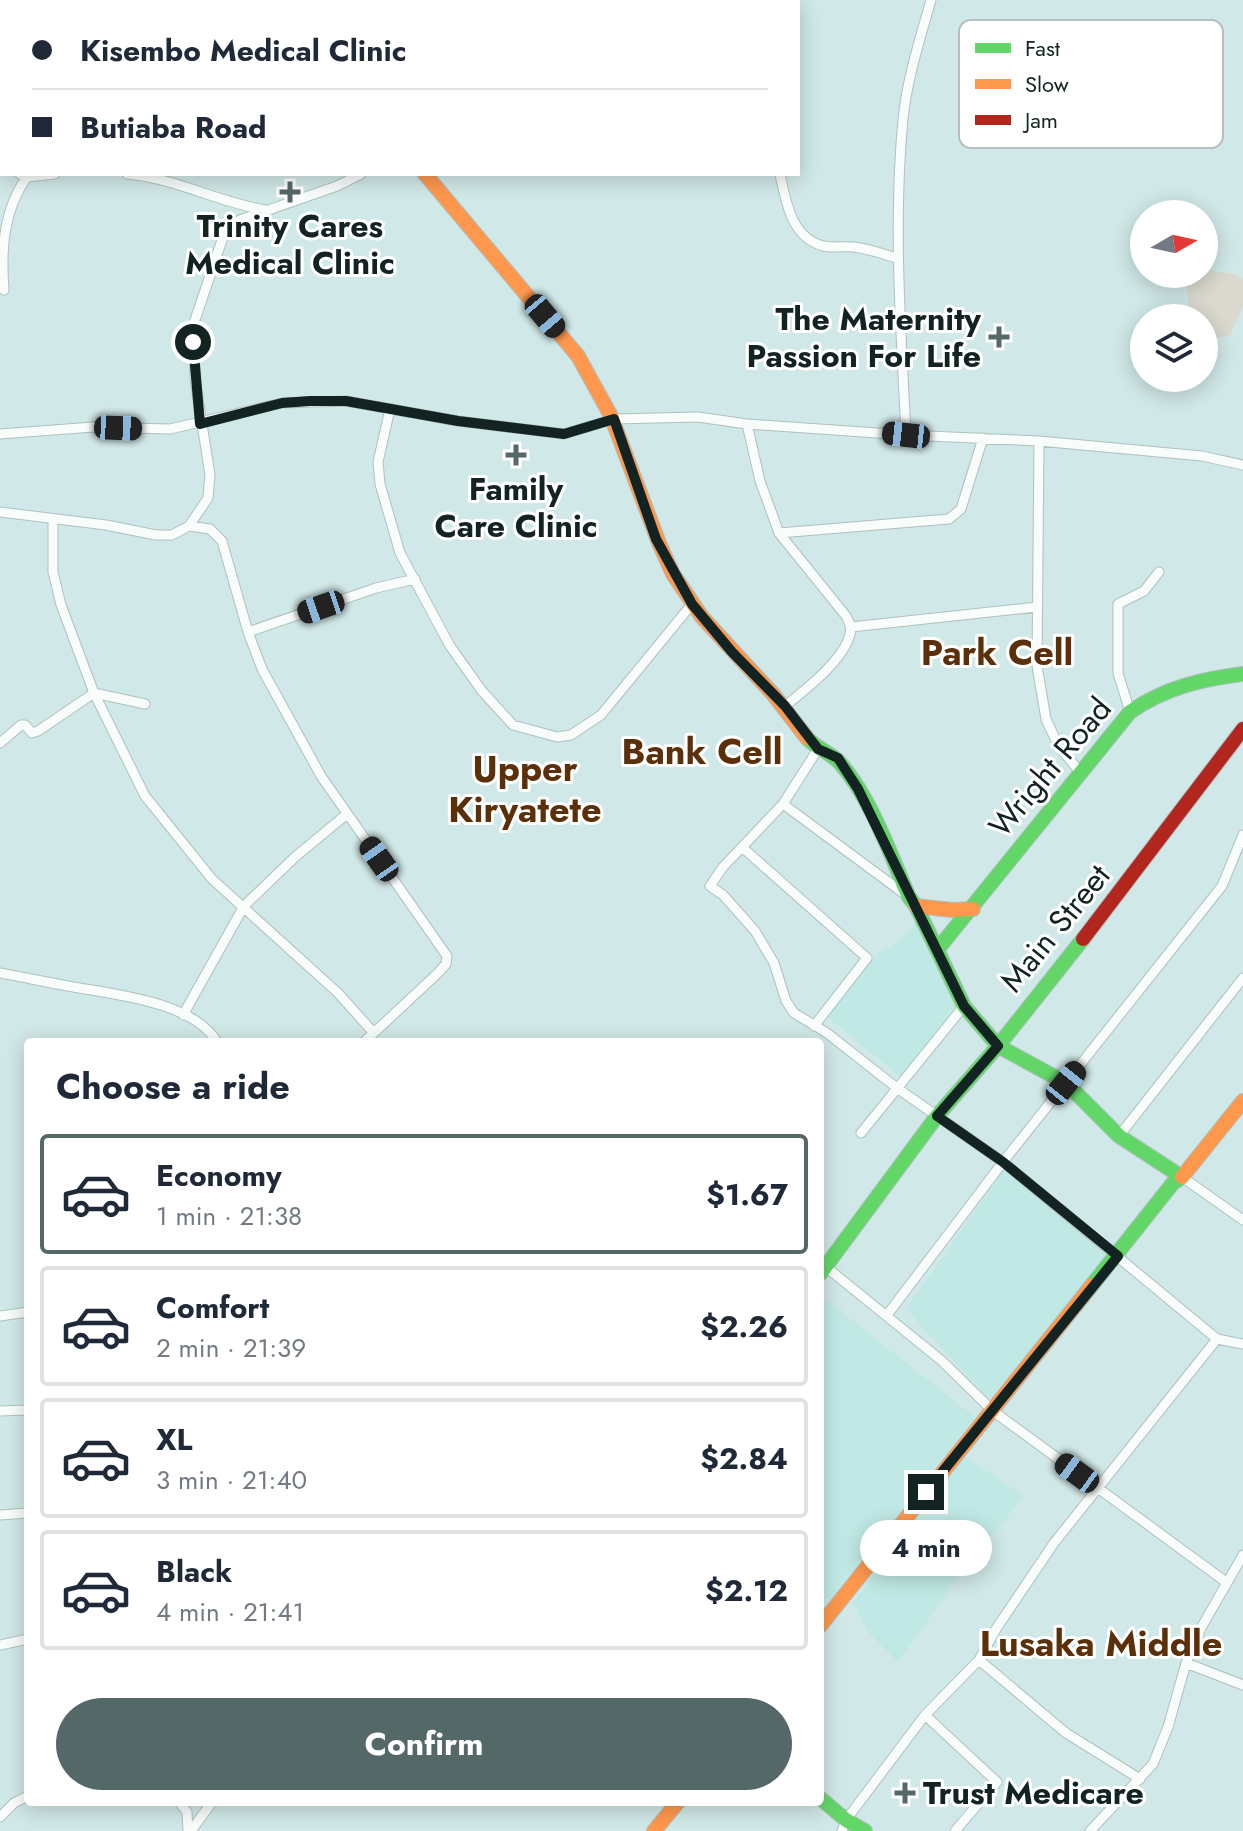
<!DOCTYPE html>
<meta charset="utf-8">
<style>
:root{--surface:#fff;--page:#f2f2f3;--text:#1f2937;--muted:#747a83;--line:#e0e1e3;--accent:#546867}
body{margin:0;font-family:Jost,sans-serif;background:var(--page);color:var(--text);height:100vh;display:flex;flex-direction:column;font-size:30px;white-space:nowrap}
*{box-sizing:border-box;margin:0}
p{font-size:26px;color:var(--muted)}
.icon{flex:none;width:44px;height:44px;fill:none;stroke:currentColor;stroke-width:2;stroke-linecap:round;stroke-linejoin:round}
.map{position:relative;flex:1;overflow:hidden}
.side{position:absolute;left:24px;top:1038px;width:800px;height:768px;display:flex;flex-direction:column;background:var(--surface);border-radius:8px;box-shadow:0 4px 20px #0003}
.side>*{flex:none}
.guide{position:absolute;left:0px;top:0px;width:800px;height:176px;box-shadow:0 4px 20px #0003;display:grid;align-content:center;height:176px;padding:0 32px;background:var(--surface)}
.needle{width:52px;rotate:81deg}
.controls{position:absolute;left:1130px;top:200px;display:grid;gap:16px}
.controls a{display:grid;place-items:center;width:88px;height:88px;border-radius:50%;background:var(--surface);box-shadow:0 4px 20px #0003;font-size:40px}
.end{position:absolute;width:36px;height:36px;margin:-18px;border:10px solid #122322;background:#fff;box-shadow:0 0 0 4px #fff}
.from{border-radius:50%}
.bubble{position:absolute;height:56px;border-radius:28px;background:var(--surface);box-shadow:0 4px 20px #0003;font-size:26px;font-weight:700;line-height:56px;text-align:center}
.car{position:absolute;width:24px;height:48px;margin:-24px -12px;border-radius:10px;box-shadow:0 0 6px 2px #0007;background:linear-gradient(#222 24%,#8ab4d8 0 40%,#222 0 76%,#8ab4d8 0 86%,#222 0)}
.guide b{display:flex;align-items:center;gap:28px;height:76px;font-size:30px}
.guide b+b{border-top:2px solid var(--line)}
.guide i{width:20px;height:20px;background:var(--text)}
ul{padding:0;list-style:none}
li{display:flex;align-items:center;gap:24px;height:120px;margin:0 16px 12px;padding:0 16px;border:4px solid var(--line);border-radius:8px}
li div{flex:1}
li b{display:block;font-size:30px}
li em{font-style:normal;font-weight:700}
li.current{border-color:var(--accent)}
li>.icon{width:72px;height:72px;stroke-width:1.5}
h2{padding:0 32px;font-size:36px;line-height:96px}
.button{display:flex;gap:16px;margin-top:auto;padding:16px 32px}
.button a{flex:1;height:92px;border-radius:48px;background:var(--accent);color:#fff;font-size:32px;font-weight:700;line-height:92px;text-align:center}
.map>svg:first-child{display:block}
.built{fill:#c0e9e5}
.green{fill:#dad9cf}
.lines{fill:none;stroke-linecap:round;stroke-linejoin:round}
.street-casing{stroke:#aec1c0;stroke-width:11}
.fast-casing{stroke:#aec1c0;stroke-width:16}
.slow-casing{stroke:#aec1c0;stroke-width:16}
.jam-casing{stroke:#aec1c0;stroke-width:16}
.street{stroke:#f8fcfb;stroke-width:9}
.fast{stroke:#63d668;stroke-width:14}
.slow{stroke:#ff974d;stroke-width:14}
.jam{stroke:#b3261e;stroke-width:14}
.route{stroke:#122322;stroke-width:10}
.poi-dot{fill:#546867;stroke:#fff;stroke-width:3}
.labels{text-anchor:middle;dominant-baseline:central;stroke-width:6;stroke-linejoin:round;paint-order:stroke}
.poi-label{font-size:32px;font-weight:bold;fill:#122322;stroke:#fff}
.street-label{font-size:32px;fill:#122322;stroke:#fff}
.quarter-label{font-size:36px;font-weight:bold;fill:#5b2f08;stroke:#fff}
.key{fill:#fff;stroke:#b8bdbd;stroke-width:2}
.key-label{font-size:22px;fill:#122322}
</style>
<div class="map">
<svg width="1243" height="1831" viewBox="0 0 1243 1831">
<rect width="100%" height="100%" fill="#d0e8e7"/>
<path class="built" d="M921 917 958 1002 901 1077 827 1017 876 954 898 942Z
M1005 1168 1111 1254 989 1399 906 1309Z
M820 1295 975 1417 820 1611Z
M964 1456 1024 1496 951 1588 898 1662 869 1633 853 1603Z"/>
<path class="green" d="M1204 270 1236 274 1243 280V306L1230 335 1212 340 1204 334V318H1191L1186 283 1189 274H1204Z"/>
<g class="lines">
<g class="street-casing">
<path id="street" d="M0 0H1
M755 0V2
M427 2 428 0
M682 2 698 0
M0 169H2
M20 174 27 177 55 174
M127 174C176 178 219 203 266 210
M780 174C786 202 791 237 823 246 833 248 844 246 854 247 869 249 883 254 897 258
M4 290C1 251 3 210 27 177
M390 409 378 462 380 484 400 553 450 646 482 691 513 725 557 737 571 735 601 715 692 604
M747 424 760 481 779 533 846 616C849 621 852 627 850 634 844 660 805 690 785 706
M0 434 93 427 170 429 282 403 346 401 458 421 564 434 614 419 698 417 747 424 906 435 1039 441 1202 456 1243 465
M906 435C901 330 893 224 903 119 907 79 920 39 931 0
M1039 441 1037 666 1046 719 1058 745 1079 771
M0 512 106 525 156 535H172L189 526 208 498 210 475 195 379 194 323 223 237 230 227 240 220 337 186 361 174
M53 519V572L61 605 94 693 145 796 212 879 338 993 373 1032
M189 526 210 529 222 541 248 632 262 669 321 776 447 956 446 964 438 973 364 1042
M779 533 949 519 961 509 983 438
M851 627 1037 607
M248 632 376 588 415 579
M1130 712 1118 673V604L1144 591 1159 572
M0 743 21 725H25L32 733 38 731 94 693 145 704
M818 749 783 804 723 867 710 886 723 895 755 931 774 963 786 1001 794 1013 827 1033 897 1088 1003 1162 1217 1339 1243 1344
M783 804 906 895
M743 848 867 958 814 1026
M0 973C23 977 45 982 68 986 111 994 193 1001 217 1042
M183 1015 244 906 295 857 347 814
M861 1133 964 1006
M1119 1136 1243 978
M1182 1177 1243 1220
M826 1267 942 1361 993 1411 1226 1582
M887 1315 1003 1162 1222 886 1243 835
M0 1316 28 1312
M0 1411 28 1410
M0 1515 28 1513
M0 1645 28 1639
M979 1660 1066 1733 1140 1779
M1186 1663 1243 1685
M925 1715 997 1782 955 1831
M179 1802 187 1812 188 1831
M0 1817 14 1803 28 1796
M191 1831 212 1802
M842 1831 846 1820 925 1715 979 1660 996 1629 1054 1543 1217 1339
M1090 1831 1153 1764 1168 1727 1186 1663 1201 1628 1243 1555"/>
</g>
<g class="fast-casing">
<path id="fast" d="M269 0 271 2
M807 738C818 750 832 753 841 764 873 802 889 852 909 897L916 906 964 1006 998 1046 1066 1083 1119 1136 1182 1177 1173 1183 1092 1285
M937 950 1130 712C1164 688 1202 679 1243 674
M820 1274 937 1116 998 1046 1083 939
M820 1798 846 1820 865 1831"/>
</g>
<g class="slow-casing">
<path id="slow" d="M425 174 578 356 611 416 659 543 673 574 702 617 773 694 807 738
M916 906 952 910 973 909
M1182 1177 1243 1101
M820 1626 1092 1285
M654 1831 678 1802"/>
</g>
<g class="jam-casing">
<path id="jam" d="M1083 939 1243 729"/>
</g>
<use href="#street" class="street"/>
<use href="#fast" class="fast"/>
<use href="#slow" class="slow"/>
<use href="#jam" class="jam"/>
</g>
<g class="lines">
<path class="route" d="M193 342 200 424 282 403 310 401H346L458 421 564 434 614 419 656 539 692 604 732 652 785 706 818 749 838 758 858 789 964 1006 998 1046 937 1116 1003 1162 1118 1256 926 1492"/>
</g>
<g class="poi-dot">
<path d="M286 180h8v8h8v8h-8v8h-8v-8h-8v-8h8z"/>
<path d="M995 325h8v8h8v8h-8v8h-8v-8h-8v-8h8z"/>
<path d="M512 443h8v8h8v8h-8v8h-8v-8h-8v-8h8z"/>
<path d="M901 1781h8v8h8v8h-8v8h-8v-8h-8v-8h8z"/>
</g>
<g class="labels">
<g class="poi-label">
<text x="290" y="226">Trinity Cares<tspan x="290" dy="37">Medical Clinic</tspan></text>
<text x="981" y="319" text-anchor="end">The Maternity<tspan x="981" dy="37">Passion For Life</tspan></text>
<text x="516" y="489">Family<tspan x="516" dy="37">Care Clinic</tspan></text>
<text x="923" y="1793" text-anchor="start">Trust Medicare</text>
</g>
<g class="street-label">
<text transform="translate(1050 767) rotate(-50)">Wright Road</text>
<text transform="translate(1055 928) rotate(-51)">Main Street</text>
</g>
<g class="quarter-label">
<text x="997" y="652">Park Cell</text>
<text x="702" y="751">Bank Cell</text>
<text x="525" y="768">Upper<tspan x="525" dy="41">Kiryatete</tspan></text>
<text x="1101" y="1643">Lusaka Middle</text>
</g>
</g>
<rect x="959" y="20" width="264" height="128" rx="12" class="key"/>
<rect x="975" y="43" width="36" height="10" fill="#63d668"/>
<rect x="975" y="79" width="36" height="10" fill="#ff974d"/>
<rect x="975" y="115" width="36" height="10" fill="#b3261e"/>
<g class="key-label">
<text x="1025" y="56">Fast</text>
<text x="1025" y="92">Slow</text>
<text x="1025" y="128">Jam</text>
</g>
</svg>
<div class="controls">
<a><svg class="needle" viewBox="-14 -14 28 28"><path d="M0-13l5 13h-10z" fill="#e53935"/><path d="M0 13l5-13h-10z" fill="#747a83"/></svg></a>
<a><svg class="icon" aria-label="layers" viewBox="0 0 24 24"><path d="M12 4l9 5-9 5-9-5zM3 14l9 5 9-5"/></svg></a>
</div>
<i class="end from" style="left:193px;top:342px"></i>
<i class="end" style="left:926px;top:1492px"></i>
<div class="bubble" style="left:860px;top:1520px;width:132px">4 min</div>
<i class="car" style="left:545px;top:316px;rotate:140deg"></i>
<i class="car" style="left:118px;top:428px;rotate:92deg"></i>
<i class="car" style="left:906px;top:435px;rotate:276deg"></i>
<i class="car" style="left:321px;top:607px;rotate:251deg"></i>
<i class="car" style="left:379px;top:859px;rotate:325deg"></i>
<i class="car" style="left:1066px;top:1083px;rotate:39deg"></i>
<i class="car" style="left:1077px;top:1473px;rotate:306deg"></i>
<div class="guide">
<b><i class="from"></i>Kisembo Medical Clinic</b>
<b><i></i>Butiaba Road</b>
</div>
<section class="side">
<h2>Choose a ride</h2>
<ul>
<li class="current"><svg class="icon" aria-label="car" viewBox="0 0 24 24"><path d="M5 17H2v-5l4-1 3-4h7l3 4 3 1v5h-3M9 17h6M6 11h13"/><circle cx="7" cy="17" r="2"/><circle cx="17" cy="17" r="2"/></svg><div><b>Economy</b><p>1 min · 21:38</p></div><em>$1.67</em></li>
<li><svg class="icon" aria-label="car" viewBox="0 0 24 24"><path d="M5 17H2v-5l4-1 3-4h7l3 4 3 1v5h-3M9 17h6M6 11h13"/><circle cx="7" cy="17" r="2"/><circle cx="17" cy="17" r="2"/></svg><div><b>Comfort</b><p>2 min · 21:39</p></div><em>$2.26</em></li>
<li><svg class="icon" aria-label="car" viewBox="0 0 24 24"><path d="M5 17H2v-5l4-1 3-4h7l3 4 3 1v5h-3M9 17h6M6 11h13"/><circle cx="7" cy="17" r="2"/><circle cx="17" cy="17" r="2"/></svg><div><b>XL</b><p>3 min · 21:40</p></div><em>$2.84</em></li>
<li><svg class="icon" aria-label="car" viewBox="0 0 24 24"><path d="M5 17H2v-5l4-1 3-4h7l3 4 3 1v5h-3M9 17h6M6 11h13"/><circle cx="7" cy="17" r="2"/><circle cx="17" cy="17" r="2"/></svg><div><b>Black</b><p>4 min · 21:41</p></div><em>$2.12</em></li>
</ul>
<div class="button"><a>Confirm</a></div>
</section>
</div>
